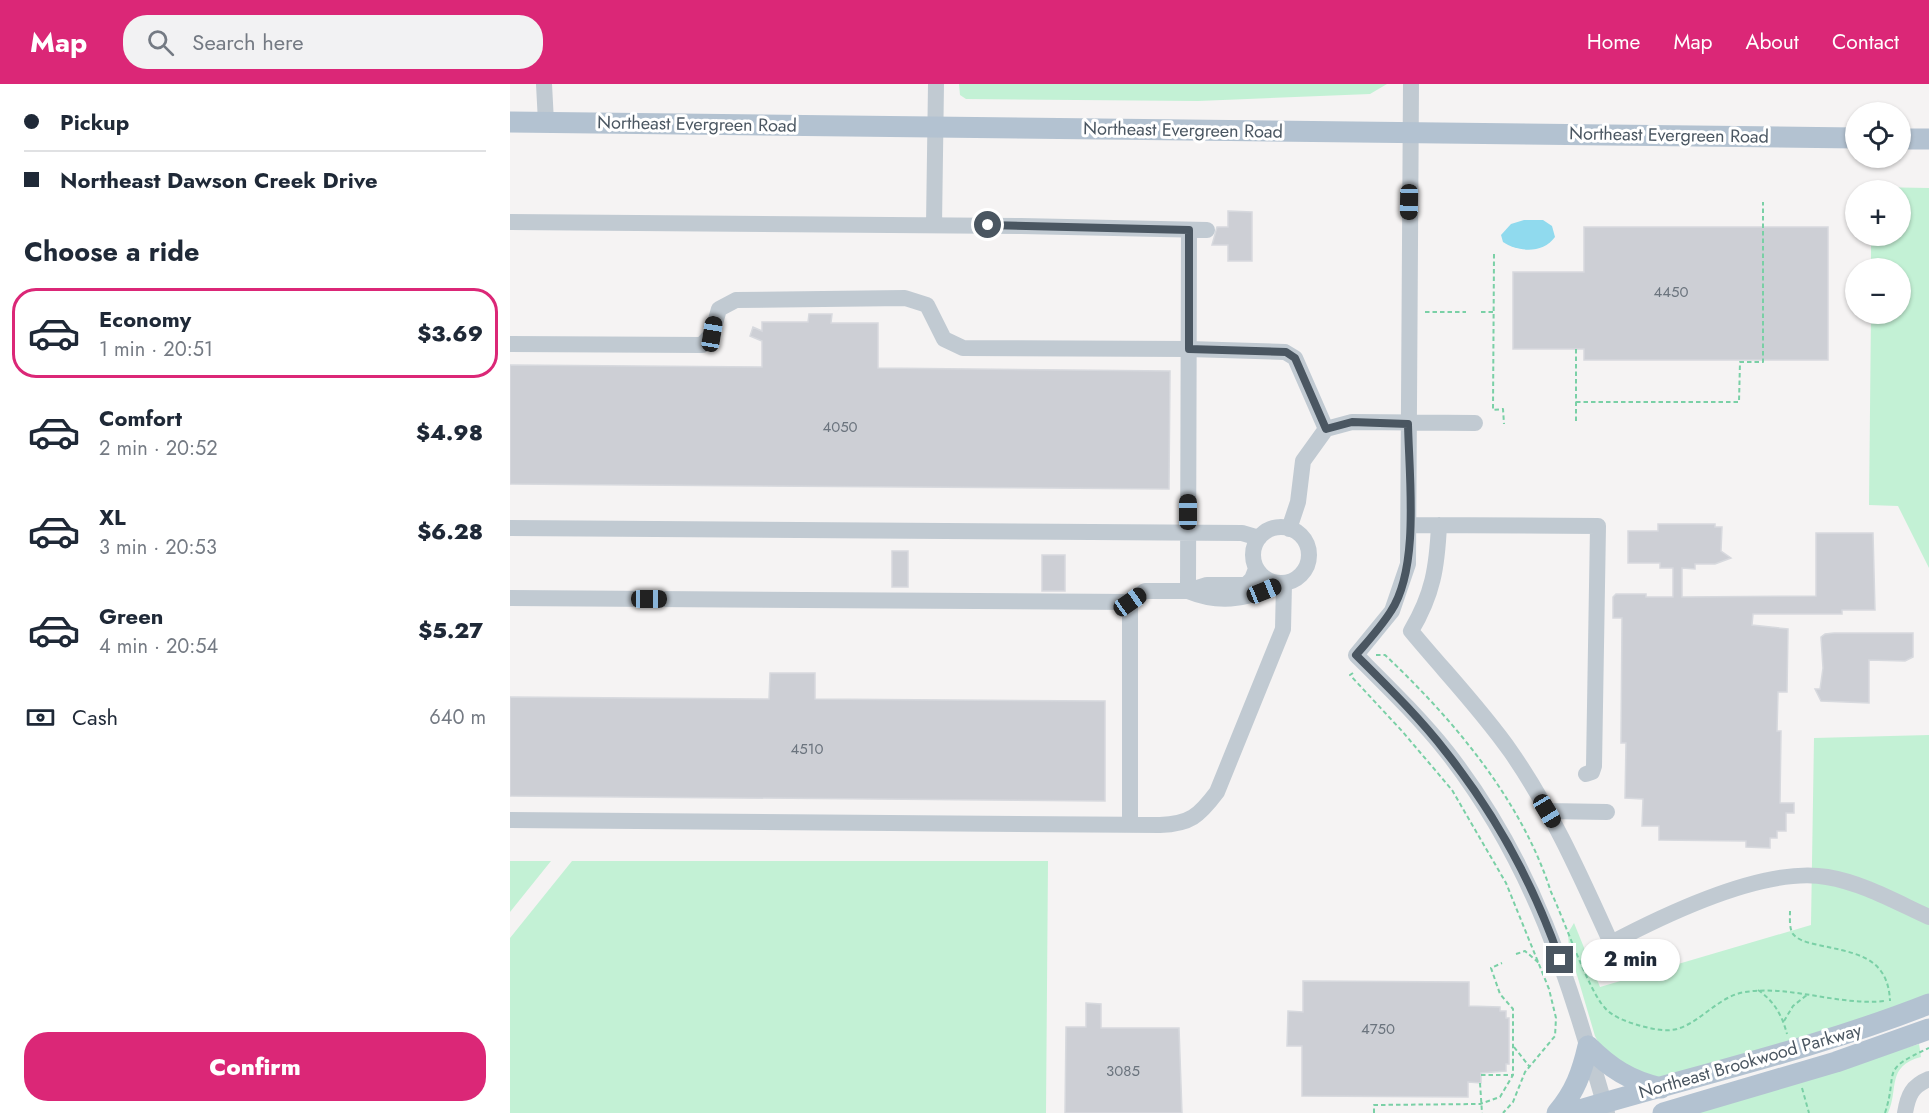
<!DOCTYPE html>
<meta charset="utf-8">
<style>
:root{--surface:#fff;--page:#f2f2f3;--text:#1f2937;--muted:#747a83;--line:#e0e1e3;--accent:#db2777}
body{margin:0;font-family:Jost,sans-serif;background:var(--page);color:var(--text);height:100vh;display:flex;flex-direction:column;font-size:22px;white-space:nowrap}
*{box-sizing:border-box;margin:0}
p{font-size:20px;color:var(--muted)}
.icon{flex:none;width:33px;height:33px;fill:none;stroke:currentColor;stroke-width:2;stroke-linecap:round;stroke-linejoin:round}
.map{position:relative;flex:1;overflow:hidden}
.panel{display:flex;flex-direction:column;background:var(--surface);width:510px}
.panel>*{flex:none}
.guide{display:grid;align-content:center;height:132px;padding:0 24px;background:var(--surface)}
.buttons{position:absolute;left:1335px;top:18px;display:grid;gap:12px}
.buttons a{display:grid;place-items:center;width:66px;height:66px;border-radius:50%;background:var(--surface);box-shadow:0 2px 4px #0004;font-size:30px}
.end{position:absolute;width:27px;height:27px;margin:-14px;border:8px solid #4a5661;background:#fff;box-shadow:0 0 0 3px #fff}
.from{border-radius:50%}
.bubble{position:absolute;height:42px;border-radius:21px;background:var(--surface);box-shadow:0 2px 4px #0004;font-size:20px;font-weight:800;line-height:42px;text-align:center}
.car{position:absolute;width:18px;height:36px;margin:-18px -9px;border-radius:8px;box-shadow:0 0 4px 2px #0007;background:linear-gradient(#222 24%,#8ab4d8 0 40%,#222 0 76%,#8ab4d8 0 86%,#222 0)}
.guide b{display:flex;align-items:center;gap:21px;height:57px;font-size:22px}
.guide b+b{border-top:2px solid var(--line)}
.guide i{width:15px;height:15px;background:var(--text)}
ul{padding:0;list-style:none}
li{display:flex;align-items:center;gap:18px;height:90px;margin:0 12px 9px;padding:0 12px;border:3px solid transparent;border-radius:24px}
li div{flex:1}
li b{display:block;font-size:22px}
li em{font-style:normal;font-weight:800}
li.active{border-color:var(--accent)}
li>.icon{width:54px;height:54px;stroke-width:1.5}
h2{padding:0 24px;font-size:27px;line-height:72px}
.pay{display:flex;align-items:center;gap:15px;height:66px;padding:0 24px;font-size:22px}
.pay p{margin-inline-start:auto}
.button{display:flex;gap:12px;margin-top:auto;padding:12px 24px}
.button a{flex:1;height:69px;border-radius:24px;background:var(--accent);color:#fff;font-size:24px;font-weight:800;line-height:69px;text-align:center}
header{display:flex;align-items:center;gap:36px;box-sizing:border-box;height:84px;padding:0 30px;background:var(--accent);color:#fff}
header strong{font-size:28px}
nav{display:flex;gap:33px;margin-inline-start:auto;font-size:21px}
.search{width:420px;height:54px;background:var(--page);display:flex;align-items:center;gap:15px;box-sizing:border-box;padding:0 21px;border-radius:24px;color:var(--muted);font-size:22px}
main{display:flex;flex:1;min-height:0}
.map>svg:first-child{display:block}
.green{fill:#c3f1d5}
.water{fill:#90daee}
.building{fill:#cdcfd5;stroke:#d7d9de;stroke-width:1.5}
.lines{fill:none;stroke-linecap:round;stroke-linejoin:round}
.path{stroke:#7ad0a6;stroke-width:2;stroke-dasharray:4.5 3;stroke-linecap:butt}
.minor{stroke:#c1cad2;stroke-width:16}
.major{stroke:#b3c2d1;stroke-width:21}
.route{stroke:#4a5661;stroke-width:8}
.labels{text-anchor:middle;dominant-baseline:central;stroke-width:6;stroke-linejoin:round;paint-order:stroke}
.number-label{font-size:15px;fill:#6b747e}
.street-label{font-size:18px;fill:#4a5661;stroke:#fff}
</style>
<header>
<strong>Map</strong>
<div class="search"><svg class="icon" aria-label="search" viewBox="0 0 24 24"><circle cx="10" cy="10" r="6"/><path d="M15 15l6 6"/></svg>Search here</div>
<nav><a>Home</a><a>Map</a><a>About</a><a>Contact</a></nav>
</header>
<main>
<section class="panel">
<div class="guide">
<b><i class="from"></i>Pickup</b>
<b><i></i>Northeast Dawson Creek Drive</b>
</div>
<h2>Choose a ride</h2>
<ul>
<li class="active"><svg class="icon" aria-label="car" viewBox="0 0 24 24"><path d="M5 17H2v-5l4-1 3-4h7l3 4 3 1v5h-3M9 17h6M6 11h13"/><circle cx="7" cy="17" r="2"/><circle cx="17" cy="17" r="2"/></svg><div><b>Economy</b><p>1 min · 20:51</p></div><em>$3.69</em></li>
<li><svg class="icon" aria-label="car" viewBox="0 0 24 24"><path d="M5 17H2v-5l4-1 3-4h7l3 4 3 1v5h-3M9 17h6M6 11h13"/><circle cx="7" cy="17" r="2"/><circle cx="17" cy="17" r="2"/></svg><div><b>Comfort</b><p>2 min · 20:52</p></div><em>$4.98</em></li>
<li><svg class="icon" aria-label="car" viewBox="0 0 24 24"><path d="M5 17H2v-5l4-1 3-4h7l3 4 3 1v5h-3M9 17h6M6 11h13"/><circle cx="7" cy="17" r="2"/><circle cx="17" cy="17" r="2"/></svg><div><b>XL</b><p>3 min · 20:53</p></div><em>$6.28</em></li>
<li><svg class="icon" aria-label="car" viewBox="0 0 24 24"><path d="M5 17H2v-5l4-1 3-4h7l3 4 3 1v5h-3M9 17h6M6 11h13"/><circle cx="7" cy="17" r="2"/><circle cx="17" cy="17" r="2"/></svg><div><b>Green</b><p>4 min · 20:54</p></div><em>$5.27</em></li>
</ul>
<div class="pay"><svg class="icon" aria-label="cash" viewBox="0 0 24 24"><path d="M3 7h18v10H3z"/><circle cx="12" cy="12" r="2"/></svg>Cash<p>640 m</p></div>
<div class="button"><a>Confirm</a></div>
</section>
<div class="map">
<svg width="1419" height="1029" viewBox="0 0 1419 1029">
<rect width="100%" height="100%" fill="#f5f3f3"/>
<path class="green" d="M449 0H877L860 10 688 17 456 15 450 11Z
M1362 103 1419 104V484L1388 422 1359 421 1361 230H1390V184H1361V152H1390V106H1362Z
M1419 651V912L1354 936 1144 996 1096 973 1085 952 1059 864 1058 849 1064 839 1090 903 1301 841 1304 654Z
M0 777H41L0 828Z
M62 777H538L536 1029H0V854Z
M1409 960 1411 973C1376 982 1389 1005 1378 1029H1178Z"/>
<path class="water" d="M1014 136H1033L1042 142 1045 153C1033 170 1008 168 993 158L991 151 1001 140Z"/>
<path class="building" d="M718 127 742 128V177H718V161H702L707 143H718Z
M1074 143H1318V276H1074V265H1003V188H1074Z
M299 230H322L321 239H368V284L660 287 659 405 0 400V281L252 283V257L240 252 243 243 252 247V238H298Z
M1148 440H1205V443H1212L1211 467 1221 474 1205 480H1185V485L1172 484V513L1306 512V449H1363L1365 526H1332V530H1243L1242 541 1278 545 1277 608H1268L1267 647H1271L1270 719H1284V729H1276V747H1267V754H1260V764L1236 763V757L1149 756V742H1132L1133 715 1115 714 1116 659H1111L1112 534H1103V513L1106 510H1136V513H1163V484H1150V479H1118V447H1148Z
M382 467H398V503H382Z
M532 471H555V507H532Z
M1324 549H1403V573L1395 577 1359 576V619L1311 617 1305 605H1310L1313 584 1311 553 1315 550Z
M260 589H305V615L595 617V717L0 712V613L259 615Z
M793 897 959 898V922L990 923V927H996V934H999V980H996V987L971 989V999L958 998V1013L792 1012V962H777L778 927 793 928Z
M576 919 591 920V944H669L672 1029H555L556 943H576Z"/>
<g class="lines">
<path class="path" d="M984 170 983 326 993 325 994 340
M915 228H956
M971 228H983
M1066 265V340
M1066 318H1229L1230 278H1253V118
M866 571H875C944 636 1012 717 1041 808 1054 835 1078 906 1095 924 1104 934 1118 938 1131 942 1143 945 1155 948 1167 945 1191 938 1209 912 1235 908 1282 901 1328 922 1375 917
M843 589 840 591 892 647 942 706 996 799 1039 905 1046 934 1045 952 1015 988 1003 1018 993 1029
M1280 827C1280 834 1279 844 1283 850 1288 856 1296 858 1304 860 1342 869 1378 870 1380 917
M1006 870 1015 867 1029 879
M1248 906C1264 917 1272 931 1277 950
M1274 937 1283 922 1298 910
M1004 963 1019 982
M971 991H1003
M970 999 972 1029
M1292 1004 1299 1029
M864 1029V1021L970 1020 990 1013 1003 991V925L990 910 981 884 992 879
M1375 1029C1389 986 1368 987 1419 964"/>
<path class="minor" d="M34 0 36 38
M901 0 898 480 882 527 846 571C877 602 909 633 937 668 1025 781 1058 894 1097 1029
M0 138 511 142 697 146
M424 141 426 0
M0 260 192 261 202 250 209 225 226 216 395 214 417 221 434 255 453 264 679 265 775 268 785 274 816 345
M899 441 1088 442 1084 682 1082 688 1076 690
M929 441C927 483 923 510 901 547 934 587 971 625 1001 668 1042 727 1071 793 1101 859 1156 830 1255 782 1317 793 1353 799 1386 818 1419 833
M743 471a28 28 0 1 1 56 0a28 28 0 1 1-56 0Z
M0 444 732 449 749 454
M779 445 788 418 793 377 816 345 842 338 965 339
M678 507 679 146
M0 514 620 518 635 507H678L697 501H736L742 495 746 485
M1037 727 1097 728
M0 736 650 741C680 740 689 732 707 708L773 545 774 499C738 513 715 522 678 507
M620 741V518
M1395 1029C1398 1011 1402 1002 1419 995"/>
<path class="major" d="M0 38 1346 54
M1390 55H1419
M1078 962C1100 984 1120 997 1151 1004
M1047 1029C1065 1008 1072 988 1078 962
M1060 1029C1179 993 1302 966 1419 920
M1153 1029 1326 978 1419 945"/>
</g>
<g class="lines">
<path class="route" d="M478 141 679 146V265L776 268 785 274 816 345 842 338 898 340C899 392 910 483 881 527 871 543 858 557 846 571 877 602 909 633 936 668 985 730 1024 801 1050 876"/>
</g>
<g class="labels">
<g class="number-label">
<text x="1161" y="208">4450</text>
<text x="330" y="343">4050</text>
<text x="297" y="665">4510</text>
<text x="868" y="945">4750</text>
<text x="613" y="987">3085</text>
</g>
<g class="street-label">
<text transform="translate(187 40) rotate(1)">Northeast Evergreen Road</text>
<text transform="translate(673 46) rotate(1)">Northeast Evergreen Road</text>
<text transform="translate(1159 51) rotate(1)">Northeast Evergreen Road</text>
<text transform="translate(1240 977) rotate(-16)">Northeast Brookwood Parkway</text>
</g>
</g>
</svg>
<div class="buttons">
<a><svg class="icon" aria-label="locate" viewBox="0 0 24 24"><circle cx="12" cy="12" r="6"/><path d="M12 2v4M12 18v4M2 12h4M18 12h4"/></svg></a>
<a>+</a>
<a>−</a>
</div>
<i class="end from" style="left:478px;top:141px"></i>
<i class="end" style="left:1050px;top:876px"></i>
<div class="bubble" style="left:1071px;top:855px;width:99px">2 min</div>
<i class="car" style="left:899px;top:118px;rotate:181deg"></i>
<i class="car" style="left:202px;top:250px;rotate:9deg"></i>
<i class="car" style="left:678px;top:428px;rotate:0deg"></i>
<i class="car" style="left:754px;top:507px;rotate:68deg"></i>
<i class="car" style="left:139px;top:515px;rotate:90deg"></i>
<i class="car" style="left:620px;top:518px;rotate:55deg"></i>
<i class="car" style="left:1037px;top:727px;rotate:149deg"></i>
</div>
</main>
